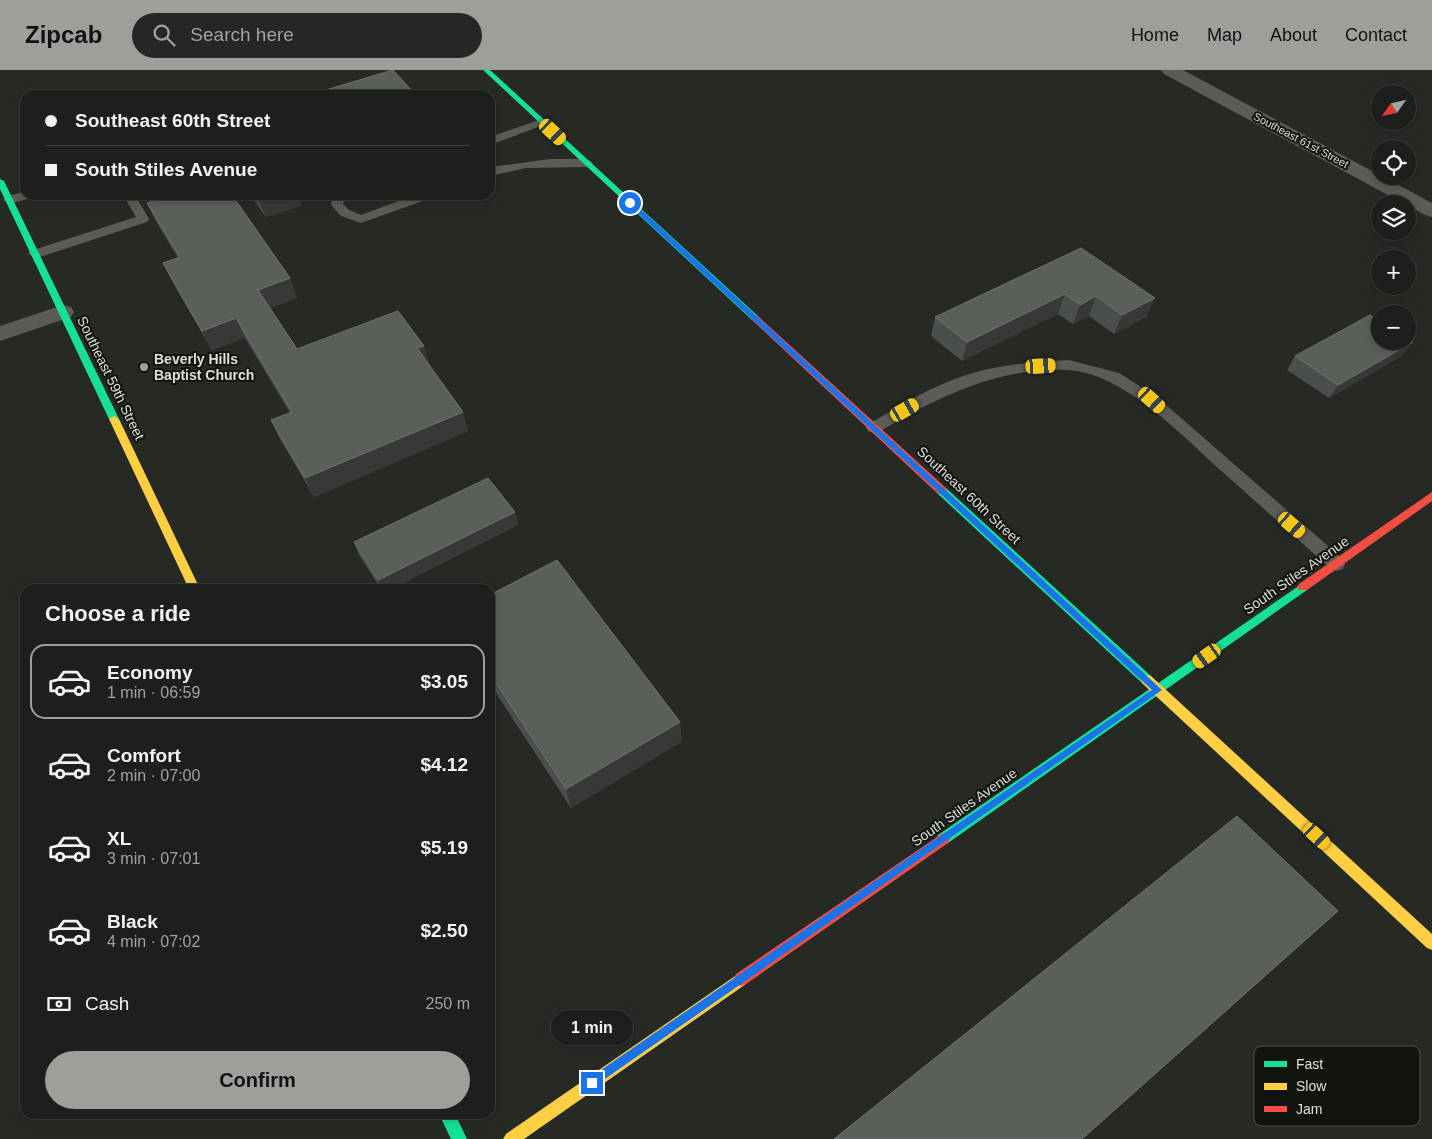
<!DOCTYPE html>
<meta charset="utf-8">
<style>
:root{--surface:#1c1f1b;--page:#252724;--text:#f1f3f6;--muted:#a0a2a3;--line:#3a3d3a;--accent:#9da09a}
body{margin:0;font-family:Helvetica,sans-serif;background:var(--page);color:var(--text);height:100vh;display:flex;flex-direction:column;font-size:19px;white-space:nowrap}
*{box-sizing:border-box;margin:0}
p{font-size:16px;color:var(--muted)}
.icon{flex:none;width:28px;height:28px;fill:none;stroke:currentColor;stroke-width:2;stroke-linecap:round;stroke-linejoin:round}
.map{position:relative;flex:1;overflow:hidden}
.side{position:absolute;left:20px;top:514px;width:475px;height:535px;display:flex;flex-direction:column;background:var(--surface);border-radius:15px;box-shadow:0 2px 8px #0003,0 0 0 1px var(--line)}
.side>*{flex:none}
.top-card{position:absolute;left:20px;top:20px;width:475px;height:110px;border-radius:15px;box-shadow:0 2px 8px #0003,0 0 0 1px var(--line);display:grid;align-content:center;height:110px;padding:0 25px;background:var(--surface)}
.needle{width:32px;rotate:236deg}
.buttons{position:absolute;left:1371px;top:15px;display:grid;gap:10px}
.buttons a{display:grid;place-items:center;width:45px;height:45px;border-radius:50%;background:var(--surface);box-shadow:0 2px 8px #0003,0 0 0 1px var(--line);font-size:25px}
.end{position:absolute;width:22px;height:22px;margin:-11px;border:6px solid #1a73e8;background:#fff;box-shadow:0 0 0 2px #fff}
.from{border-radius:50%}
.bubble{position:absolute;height:35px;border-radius:18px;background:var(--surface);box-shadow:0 2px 8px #0003,0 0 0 1px var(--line);font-size:16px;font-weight:600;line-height:35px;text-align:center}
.car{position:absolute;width:15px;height:30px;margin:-15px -8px;border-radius:6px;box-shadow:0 0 4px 1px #0007;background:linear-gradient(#f5c518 24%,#345 0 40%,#f5c518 0 76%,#345 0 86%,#f5c518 0)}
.top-card b{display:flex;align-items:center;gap:18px;height:48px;font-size:19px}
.top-card b+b{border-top:1px solid var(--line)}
.top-card i{width:12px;height:12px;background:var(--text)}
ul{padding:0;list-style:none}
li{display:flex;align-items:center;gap:15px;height:75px;margin:0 10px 8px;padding:0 15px;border:2px solid transparent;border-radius:15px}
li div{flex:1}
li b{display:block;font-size:19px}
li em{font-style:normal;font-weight:600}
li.active{border-color:var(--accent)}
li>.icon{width:45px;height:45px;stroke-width:1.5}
h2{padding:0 25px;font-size:22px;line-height:60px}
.pay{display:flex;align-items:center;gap:12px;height:55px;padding:0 25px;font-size:19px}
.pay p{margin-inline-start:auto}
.cta{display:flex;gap:10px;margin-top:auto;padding:10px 25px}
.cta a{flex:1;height:58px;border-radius:30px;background:var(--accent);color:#111;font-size:20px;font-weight:600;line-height:58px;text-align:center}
header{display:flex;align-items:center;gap:30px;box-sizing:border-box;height:70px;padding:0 25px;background:var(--accent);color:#111}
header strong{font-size:24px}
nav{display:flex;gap:28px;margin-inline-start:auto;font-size:18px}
.search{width:350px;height:45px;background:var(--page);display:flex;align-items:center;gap:12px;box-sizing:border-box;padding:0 18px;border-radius:28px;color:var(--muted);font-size:19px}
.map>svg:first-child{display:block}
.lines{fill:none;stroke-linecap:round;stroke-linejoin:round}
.lane{fill:#5d5b55;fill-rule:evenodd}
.street{fill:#5d5b55;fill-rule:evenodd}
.fast{fill:#16e098;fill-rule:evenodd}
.slow{fill:#ffcf43;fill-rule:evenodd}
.jam{fill:#f24e42;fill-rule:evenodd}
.wall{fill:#4b4f4b}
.shaded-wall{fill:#363935}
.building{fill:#5b5f5a;stroke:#6f736e}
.route{fill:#1a73e8}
.poi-dot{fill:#9da09a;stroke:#11130e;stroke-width:2}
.labels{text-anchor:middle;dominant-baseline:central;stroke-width:4;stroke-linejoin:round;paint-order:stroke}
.far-street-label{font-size:11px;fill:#dde0d9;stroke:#11130e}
.poi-label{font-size:14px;font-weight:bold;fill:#dde0d9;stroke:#11130e;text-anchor:start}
.street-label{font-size:14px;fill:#dde0d9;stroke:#11130e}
.key{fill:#11130e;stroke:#4e504b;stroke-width:1}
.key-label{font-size:14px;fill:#dde0d9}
</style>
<header>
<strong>Zipcab</strong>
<div class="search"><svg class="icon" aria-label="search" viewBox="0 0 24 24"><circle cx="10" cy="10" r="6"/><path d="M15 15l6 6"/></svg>Search here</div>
<nav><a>Home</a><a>Map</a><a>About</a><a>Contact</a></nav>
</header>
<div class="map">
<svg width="1432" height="1069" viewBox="0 0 1432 1069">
<rect width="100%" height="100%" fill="#262924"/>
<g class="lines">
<path class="lane" d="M542 49 546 50V54L490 75V67Z
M550 89H587L593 93 587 97 526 98 490 106V98L498 96Z
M23 122H25V125H33L31 128 9 134 3 130 5 127Z
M123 125H135L149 149 147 152 40 187 35 188 28 184 30 181 136 147Z
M333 125H350L344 129 343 134 349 140 361 145 415 125H433L431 128 361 153 341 146 331 135Z
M1069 290 1119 303 1157 327 1343 489 1345 494 1343 499 1337 501 1331 499C1296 468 1261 436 1226 405 1185 369 1125 303 1068 300 998 297 938 327 879 362H869L866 358 869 354C903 334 938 312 977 302 1007 293 1038 292 1069 290Z"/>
<path class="street" d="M1161 0H1183L1432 133V147L1425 145 1164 4Z
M63 235 71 237 74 242 71 247 0 271V256Z"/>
<path class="fast" d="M483 0H490L758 246V250H752Z
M0 109 4 111 119 349 117 351H111L109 349 0 119Z
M942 417 946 418 1151 606 1153 610 1151 614 1147 615 1143 614 938 424 937 421 938 418Z
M1303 513 1307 514 1309 517 1307 520 948 773 943 775 938 773 936 769 938 765Z
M439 1044H455L467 1069H451Z"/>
<path class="slow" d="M114 346 119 349 200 519H189L109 349Z
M1147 605 1151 606 1432 864V880L1427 878 1143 614 1141 610 1143 606Z
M741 902 746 904 748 909 746 914 524 1069H503L506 1064Z"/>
<path class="jam" d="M755 245 758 246 946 418 947 421 946 424H938L752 250V246Z
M1432 422V431L1307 520H1299L1297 517 1299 514Z
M943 763 948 765 950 769 948 773 746 914 741 916 736 914 734 909 736 904Z"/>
</g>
<path class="wall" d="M250 125H300L298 126 302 135 266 147Z
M147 133 290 208 297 228 270 238 297 279 430 295H429L463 342 468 361 314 427 280 369 271 350 290 343 245 268 212 280 173 213 163 193 178 188 157 153Z
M1081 178 1155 228 1146 247 1114 264 1089 246 1073 254 1058 244 962 291 931 266 935 247Z
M1403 285 1329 328 1287 300 1295 286Z
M515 442 518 455 391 519H381L359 485 354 472Z
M490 525 680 652 681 672 571 738 490 614Z"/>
<path class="shaded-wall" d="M270 125H300L298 126 302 135 266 147 258 129Z
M290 208 297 228 267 239 258 220Z
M1065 224 1058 244 962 291 967 272Z
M1096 226 1089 246 1073 254 1080 235Z
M1155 228 1146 247 1114 264 1122 245Z
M236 248 245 268 212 280 202 261Z
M1413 272 1403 285 1329 328 1338 315Z
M424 276 430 295 423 298 417 278Z
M463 342 468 361 314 427 305 408Z
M515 442 518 455 391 519H382L378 510Z
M680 652 681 672 571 738 566 719Z"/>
<path class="building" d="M393 0 416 25H309Z
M172 125H232L290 208 258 220 297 279 398 241 424 276 417 278 463 342 305 408 271 350 292 342 236 248 202 261 163 193 180 187 147 133Z
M255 125H270L258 129Z
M1081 178 1155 228 1122 245 1096 226 1080 235 1065 224 967 272 935 247Z
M1370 245 1380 252V271H1408V269L1413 272 1338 315 1295 286Z
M488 408 515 442 378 510 354 472Z
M557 490 680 652 566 719 490 604V525Z
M1237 746 1338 841 1082 1069H834Z"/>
<path class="route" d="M628 131H632L1162 620 592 1018 586 1013 588 1009 1152 620 628 134Z"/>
<circle class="poi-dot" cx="144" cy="297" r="5"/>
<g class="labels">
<g class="far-street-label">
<text transform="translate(1301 70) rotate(28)">Southeast 61st Street</text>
</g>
<g class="poi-label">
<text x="154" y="289">Beverly Hills<tspan x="154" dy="16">Baptist Church</tspan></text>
</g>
<g class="street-label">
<text transform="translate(111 308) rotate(64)">Southeast 59th Street</text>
<text transform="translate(969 425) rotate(43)">Southeast 60th Street</text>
<text transform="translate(1296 505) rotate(-35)">South Stiles Avenue</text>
<text transform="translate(964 737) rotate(-35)">South Stiles Avenue</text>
</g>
</g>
<rect x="1254" y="976" width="166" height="80" rx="8" class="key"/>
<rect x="1264" y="991" width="23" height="6" fill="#16e098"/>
<rect x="1264" y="1013" width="23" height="7" fill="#ffcf43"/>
<rect x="1264" y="1036" width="23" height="6" fill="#f24e42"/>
<g class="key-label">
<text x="1296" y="999">Fast</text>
<text x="1296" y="1021">Slow</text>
<text x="1296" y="1044">Jam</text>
</g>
</svg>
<div class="buttons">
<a><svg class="needle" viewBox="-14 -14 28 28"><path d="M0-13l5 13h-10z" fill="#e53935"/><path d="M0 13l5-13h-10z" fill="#a0a2a3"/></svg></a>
<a><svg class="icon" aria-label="locate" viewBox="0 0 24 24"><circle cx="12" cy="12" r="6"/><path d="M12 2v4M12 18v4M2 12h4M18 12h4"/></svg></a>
<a><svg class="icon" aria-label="layers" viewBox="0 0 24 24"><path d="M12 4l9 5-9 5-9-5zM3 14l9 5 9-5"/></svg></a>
<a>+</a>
<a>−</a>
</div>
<i class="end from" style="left:630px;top:133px"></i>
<i class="end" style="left:592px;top:1013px"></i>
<div class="bubble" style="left:551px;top:940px;width:82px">1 min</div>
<i class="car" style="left:553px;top:62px;rotate:133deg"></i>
<i class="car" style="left:1041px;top:296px;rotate:87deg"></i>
<i class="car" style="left:1152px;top:330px;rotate:132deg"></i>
<i class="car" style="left:905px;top:340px;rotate:60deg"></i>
<i class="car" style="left:1292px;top:455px;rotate:131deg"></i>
<i class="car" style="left:1207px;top:586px;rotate:235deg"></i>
<i class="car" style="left:1317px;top:766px;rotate:133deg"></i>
<div class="top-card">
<b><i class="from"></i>Southeast 60th Street</b>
<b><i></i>South Stiles Avenue</b>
</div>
<section class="side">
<h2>Choose a ride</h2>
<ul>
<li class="active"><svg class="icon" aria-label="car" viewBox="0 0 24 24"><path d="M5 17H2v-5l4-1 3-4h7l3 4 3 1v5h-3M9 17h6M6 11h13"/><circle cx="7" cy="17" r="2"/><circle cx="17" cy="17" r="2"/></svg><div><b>Economy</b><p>1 min · 06:59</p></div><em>$3.05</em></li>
<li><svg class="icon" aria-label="car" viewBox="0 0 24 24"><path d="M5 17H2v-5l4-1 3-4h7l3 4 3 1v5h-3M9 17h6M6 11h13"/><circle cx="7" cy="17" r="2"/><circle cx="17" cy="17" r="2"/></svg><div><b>Comfort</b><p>2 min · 07:00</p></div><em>$4.12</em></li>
<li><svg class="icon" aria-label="car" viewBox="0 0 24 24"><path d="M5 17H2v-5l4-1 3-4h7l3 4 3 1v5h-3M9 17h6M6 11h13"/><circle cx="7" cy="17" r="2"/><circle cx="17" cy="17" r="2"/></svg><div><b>XL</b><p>3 min · 07:01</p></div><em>$5.19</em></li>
<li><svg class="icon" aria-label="car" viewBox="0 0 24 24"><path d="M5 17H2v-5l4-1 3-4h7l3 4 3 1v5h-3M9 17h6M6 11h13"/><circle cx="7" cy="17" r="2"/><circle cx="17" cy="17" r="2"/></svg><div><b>Black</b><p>4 min · 07:02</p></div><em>$2.50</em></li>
</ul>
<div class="pay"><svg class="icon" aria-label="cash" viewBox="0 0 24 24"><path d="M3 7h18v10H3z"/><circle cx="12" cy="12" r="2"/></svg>Cash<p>250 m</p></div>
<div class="cta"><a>Confirm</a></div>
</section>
</div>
